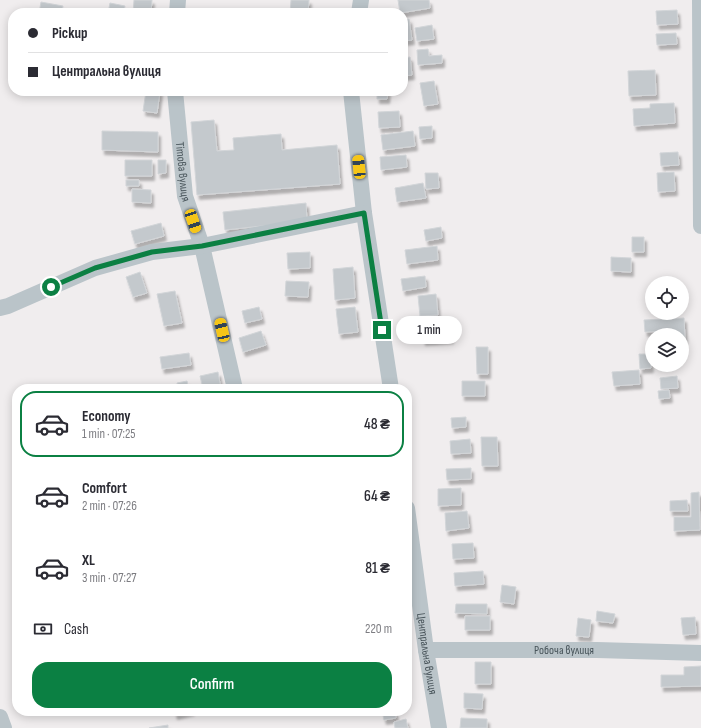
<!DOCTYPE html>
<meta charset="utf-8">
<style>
:root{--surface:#fff;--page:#f2f2f3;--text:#2b2b33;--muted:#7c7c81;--line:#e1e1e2;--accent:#0b8043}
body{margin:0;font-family:"Sofia Sans Condensed",sans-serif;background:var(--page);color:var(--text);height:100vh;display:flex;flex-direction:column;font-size:15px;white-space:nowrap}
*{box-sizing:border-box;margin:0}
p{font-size:13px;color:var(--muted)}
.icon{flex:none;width:22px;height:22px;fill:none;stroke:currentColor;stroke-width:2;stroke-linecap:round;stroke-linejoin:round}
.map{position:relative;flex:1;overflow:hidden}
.drawer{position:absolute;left:12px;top:384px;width:400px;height:332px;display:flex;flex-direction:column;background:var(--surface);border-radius:16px;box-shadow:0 2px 10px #0003}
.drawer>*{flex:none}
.banner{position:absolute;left:8px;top:8px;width:400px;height:88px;border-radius:16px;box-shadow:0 2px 10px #0003;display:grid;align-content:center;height:88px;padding:0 20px;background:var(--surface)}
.fabs{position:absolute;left:645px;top:276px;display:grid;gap:8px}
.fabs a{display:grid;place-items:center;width:44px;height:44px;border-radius:50%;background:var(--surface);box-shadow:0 2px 10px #0003;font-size:20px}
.end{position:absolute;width:18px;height:18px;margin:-9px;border:5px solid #0b8043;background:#fff;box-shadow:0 0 0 2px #fff}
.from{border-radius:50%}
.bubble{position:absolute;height:28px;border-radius:14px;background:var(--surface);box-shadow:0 2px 10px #0003;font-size:13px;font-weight:600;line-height:28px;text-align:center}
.car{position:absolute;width:12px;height:24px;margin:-12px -6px;border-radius:5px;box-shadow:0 0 3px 1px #0007;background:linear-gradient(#f5c518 24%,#345 0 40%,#f5c518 0 76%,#345 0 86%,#f5c518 0)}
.banner b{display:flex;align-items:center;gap:14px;height:38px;font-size:15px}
.banner b+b{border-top:1px solid var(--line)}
.banner i{width:10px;height:10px;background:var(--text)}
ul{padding:7px 0 0;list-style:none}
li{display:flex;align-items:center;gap:12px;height:66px;margin:0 8px 6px;padding:0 12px;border:2px solid transparent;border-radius:16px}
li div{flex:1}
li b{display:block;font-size:15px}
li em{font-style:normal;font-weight:600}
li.current{border-color:var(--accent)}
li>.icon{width:36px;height:36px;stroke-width:1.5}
.pay{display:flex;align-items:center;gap:10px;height:44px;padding:0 20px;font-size:15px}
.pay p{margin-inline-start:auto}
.action{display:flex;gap:8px;margin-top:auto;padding:8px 20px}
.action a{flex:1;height:46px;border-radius:16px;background:var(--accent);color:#fff;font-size:16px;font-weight:600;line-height:46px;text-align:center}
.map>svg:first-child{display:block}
.building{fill:#c4c9cd;stroke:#d2d5d8;filter:url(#shadow)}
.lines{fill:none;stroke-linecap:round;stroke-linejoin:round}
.minor{stroke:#bac4c9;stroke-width:16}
.route{stroke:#0b8043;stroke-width:5}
.labels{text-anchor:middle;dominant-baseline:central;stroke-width:4;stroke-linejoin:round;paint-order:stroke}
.street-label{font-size:12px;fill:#475359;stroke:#fff}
</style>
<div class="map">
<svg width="701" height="728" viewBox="0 0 701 728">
<defs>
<filter id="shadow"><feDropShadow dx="2.5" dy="4.5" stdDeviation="1" flood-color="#0004"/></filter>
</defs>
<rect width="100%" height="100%" fill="#f0edee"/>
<path class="building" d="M134 0H152L151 13H133Z
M291 0H309L308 13H290Z
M398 0H429L430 8 400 13Z
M41 2 63 6 62 13H39Z
M110 3 125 6 124 13H108Z
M677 10 678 24 657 25 656 11Z
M409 19 412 40 403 41V20Z
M432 25 434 39 417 41 415 28Z
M676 33 677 44 657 45 656 34Z
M428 49 429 56 442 55V63L418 65 417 50Z
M410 57 412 75 403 76V58Z
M655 70 656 95 629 96 628 71Z
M434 81 438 104 424 106 420 83Z
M146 91H160L157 113 143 111Z
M377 91H388L387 99H377Z
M674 103 675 123 634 126 633 109 650 108V104Z
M399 111 400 127 379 128 378 112Z
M214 120 217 151 234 150 233 138 281 134 282 150 337 145 340 184 197 195 191 122Z
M432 126V138L420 139 419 127Z
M102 131 158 132V152L102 150Z
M413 131 415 146 383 150 381 135Z
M678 152 679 165 661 166 660 153Z
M406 155 407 167 381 170 380 157Z
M125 160H152V176H125Z
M158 160H166V173L158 174Z
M674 172 675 191 658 192 657 173Z
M425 173H438L439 188 426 189Z
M126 180H139V186H126Z
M423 183 426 198 397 202 395 188Z
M132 189 151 190V203L132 202Z
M306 203 307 221 225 230 223 212Z
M161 223 164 236 135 244 131 231Z
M441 227 442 238 426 241 424 230Z
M632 237H644V252H632Z
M437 246 438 260 407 264 405 250Z
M310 252V268L288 269 287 253Z
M611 257 631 258V272L611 271Z
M353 267 355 298 335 300 333 269Z
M140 272 147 293 133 297 126 277Z
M425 276 426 287 403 291 401 279Z
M286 281 309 282 308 297 285 296Z
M175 291 182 323 164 326 157 294Z
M436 294 438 315 420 316 418 296Z
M259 307 262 319 245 323 242 311Z
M355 307 358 332 339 334 336 309Z
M684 318 685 339 682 340V335H667L666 331 645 332 644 320Z
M449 321 451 339 423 341 421 323Z
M261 331 266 345 243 352 239 338Z
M476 347H488V374H477Z
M189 353 191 365 162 369 160 357Z
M639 354H650L651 368 640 369Z
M639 370 640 384 614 386 612 372Z
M218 372 221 389H203L200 376Z
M677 376 678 388 661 389 660 378Z
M187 381 189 389H178L177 383Z
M462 381H485V396H462Z
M669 390 670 398 659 399 658 391Z
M466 417V427L452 428 451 418Z
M481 437H497L498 466H482Z
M470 439 471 453 451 454 450 441Z
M471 468V479L447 480 446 469Z
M461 488V505L438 506V489Z
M699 492 700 530 674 531V517H691V493Z
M687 500 688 511H670V501Z
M467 511 469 528 446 531 445 513Z
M473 543 474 558 453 559 452 544Z
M483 571 484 584 455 586 454 573Z
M502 585 516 587 514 604 500 602Z
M456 604H487V614L455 613Z
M597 611 615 614 613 623 596 621Z
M465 616H490V630H465Z
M695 617 696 634 683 635 681 618Z
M578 618 591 620 589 637 576 636Z
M475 662H491V684H475Z
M701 666V686L661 687V675H684V667Z
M464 693 483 694 482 709 464 708Z
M174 711H192L175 715Z
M382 711H395L396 718 384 720Z
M461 718 487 719V728H460Z
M406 719 408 728H395L394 722Z
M168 725V728H149Z"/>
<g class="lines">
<g class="minor">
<path d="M700 0 701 226"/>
<path d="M177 13 178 0"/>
<path d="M359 13 361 0"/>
<path id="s1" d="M175 91 185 196 202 246 235 389"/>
<path d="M351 91 364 213 391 389"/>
<path d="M0 308 8 306 95 268 152 252 202 246 364 213"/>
<path id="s2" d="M407 508 426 650 439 728"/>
<path id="s3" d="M426 650H597L701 653"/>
<path d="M0 717 4 728"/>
</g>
</g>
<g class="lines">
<path class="route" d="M51 287 95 268 152 252 202 246 364 213 382 330"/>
</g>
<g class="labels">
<g class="street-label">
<text stroke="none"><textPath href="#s1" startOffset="81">Тітова вулиця</textPath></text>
<text stroke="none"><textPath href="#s3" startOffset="138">Робоча вулиця</textPath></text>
<text stroke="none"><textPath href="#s2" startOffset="147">Центральна вулиця</textPath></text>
</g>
</g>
</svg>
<div class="fabs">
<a><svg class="icon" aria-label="locate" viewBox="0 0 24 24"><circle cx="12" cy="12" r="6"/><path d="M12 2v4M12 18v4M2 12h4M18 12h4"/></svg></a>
<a><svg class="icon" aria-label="layers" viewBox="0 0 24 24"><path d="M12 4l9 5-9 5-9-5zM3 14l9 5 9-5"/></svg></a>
</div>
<i class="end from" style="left:51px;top:287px"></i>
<i class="end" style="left:382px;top:330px"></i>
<div class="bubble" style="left:396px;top:316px;width:66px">1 min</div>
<i class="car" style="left:359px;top:167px;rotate:354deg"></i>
<i class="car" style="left:193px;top:221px;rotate:161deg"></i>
<i class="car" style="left:222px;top:330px;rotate:347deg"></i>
<div class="banner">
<b><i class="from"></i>Pickup</b>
<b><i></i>Центральна вулиця</b>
</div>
<section class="drawer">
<ul>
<li class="current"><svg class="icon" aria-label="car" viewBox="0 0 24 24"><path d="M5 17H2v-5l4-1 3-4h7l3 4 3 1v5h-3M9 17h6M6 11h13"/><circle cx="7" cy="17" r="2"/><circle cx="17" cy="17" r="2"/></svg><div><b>Economy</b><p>1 min · 07:25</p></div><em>48 ₴</em></li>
<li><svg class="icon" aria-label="car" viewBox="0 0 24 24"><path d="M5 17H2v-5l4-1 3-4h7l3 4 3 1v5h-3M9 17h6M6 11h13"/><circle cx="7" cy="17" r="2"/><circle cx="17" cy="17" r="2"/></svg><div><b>Comfort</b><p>2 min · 07:26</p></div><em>64 ₴</em></li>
<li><svg class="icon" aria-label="car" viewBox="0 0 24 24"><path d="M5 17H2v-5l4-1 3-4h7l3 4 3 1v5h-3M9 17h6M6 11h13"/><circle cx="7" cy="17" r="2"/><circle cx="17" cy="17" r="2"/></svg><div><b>XL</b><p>3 min · 07:27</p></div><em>81 ₴</em></li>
</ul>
<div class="pay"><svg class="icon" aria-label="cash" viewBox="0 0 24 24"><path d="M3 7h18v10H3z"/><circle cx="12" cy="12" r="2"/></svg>Cash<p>220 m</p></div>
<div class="action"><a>Confirm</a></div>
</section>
</div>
